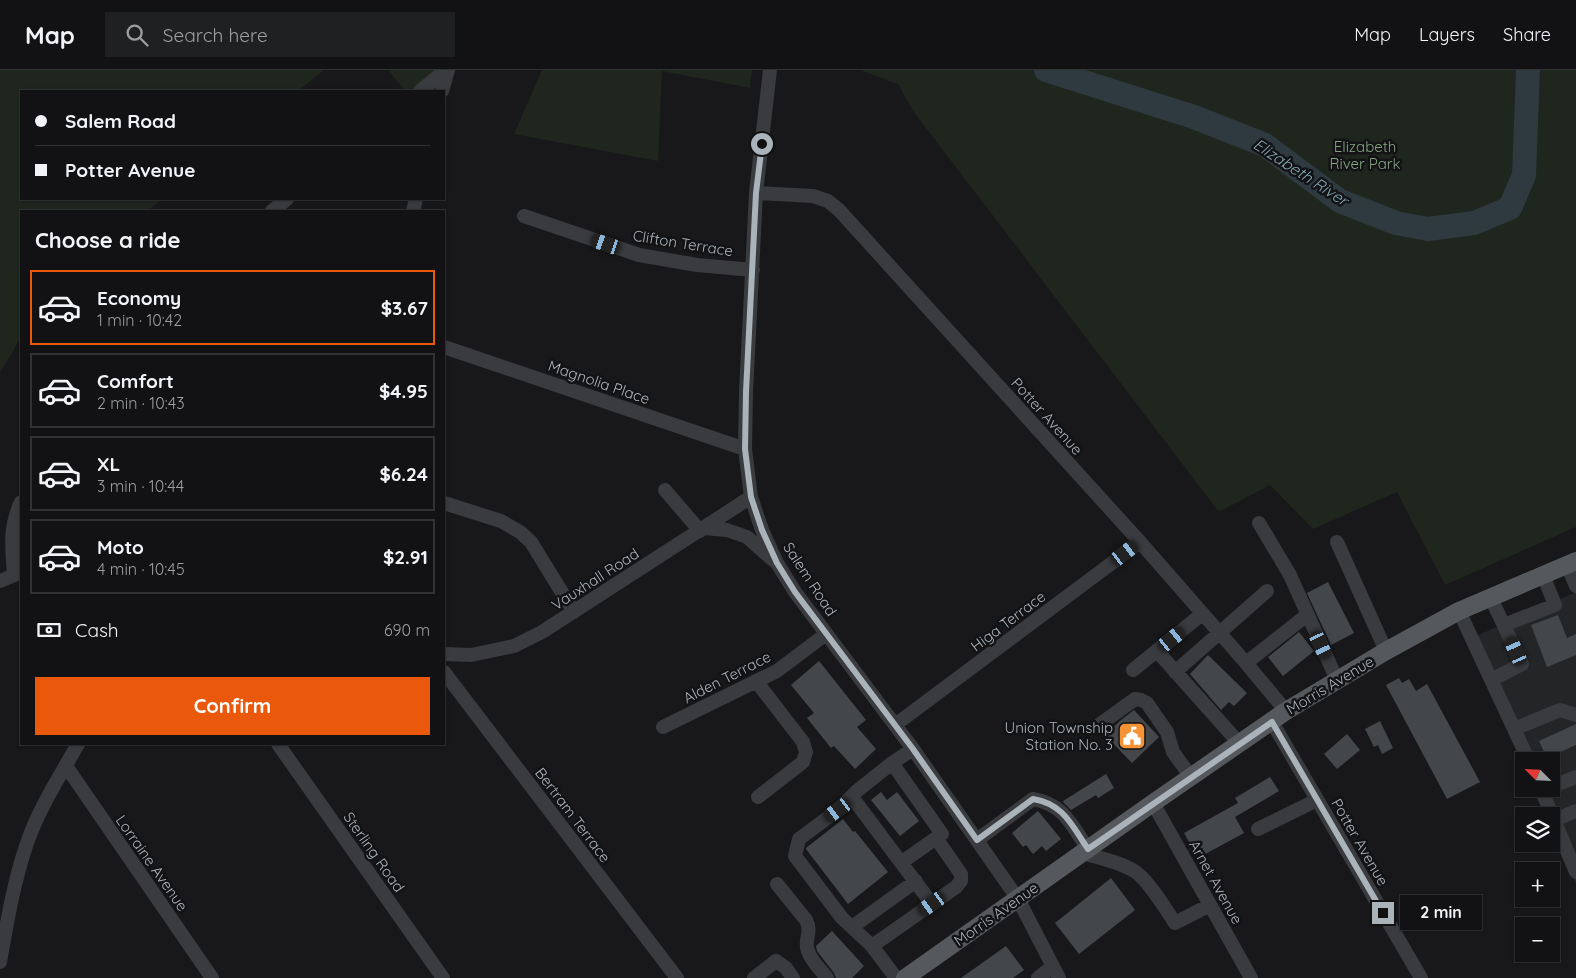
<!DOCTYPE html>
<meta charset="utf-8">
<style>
:root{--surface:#121214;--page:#1f2022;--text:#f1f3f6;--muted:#9c9ea0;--line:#313234;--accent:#ea580c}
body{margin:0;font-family:Quicksand,sans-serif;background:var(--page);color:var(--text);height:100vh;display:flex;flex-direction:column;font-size:19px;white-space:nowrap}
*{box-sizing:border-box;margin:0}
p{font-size:16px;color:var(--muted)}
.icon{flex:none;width:28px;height:28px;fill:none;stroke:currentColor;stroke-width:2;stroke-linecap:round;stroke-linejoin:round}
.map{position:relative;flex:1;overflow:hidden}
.drawer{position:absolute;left:20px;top:140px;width:425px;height:535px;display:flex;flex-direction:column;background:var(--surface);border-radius:0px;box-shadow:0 1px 4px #0004,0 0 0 1px var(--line)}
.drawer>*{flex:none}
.guide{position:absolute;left:20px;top:20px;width:425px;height:110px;border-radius:0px;box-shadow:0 1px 4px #0004,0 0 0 1px var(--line);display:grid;align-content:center;height:110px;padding:0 15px;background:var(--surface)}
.needle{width:32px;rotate:294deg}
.buttons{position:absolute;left:1515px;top:682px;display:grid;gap:10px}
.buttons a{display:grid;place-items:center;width:45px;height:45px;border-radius:0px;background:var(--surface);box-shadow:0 1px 4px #0004,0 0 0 1px var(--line);font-size:25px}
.end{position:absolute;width:22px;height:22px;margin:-11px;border:6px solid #aab2ba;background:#111;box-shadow:0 0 0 2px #111}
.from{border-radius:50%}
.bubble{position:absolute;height:35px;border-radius:0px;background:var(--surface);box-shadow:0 1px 4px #0004,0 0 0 1px var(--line);font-size:16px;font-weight:700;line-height:35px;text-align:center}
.car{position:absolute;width:15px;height:30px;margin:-15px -8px;border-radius:6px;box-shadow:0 0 4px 1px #0007;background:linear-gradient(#222 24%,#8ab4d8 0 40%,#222 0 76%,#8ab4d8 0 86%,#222 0)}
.guide b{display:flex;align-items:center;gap:18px;height:48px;font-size:19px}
.guide b+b{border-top:1px solid var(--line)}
.guide i{width:12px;height:12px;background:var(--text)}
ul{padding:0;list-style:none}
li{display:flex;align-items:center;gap:15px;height:75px;margin:0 10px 8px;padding:0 5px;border:2px solid var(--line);border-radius:0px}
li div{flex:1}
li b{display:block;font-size:19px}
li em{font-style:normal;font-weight:700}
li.current{border-color:var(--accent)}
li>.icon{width:45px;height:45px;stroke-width:1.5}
h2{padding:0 15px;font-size:22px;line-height:60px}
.pay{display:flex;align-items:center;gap:12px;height:55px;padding:0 15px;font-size:19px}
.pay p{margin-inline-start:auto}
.primary-button{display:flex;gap:10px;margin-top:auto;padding:10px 15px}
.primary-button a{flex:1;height:58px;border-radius:0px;background:var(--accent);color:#fff;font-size:20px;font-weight:700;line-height:58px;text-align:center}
header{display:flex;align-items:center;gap:30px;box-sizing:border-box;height:70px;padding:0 25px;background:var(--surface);border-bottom:1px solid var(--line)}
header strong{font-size:24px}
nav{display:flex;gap:28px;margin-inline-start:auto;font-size:18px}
.search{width:350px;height:45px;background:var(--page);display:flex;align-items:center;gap:12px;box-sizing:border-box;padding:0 18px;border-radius:0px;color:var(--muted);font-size:19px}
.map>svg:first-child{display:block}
.built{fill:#242527}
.green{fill:#1e261e}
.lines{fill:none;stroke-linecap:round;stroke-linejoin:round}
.river{stroke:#2e3a3f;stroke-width:24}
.building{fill:#44474a}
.minor{stroke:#393b3f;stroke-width:14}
.major{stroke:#55595e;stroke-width:18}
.route{stroke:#aab2ba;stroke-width:6}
.labels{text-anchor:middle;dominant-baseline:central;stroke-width:5;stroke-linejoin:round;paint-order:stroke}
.park-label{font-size:15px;fill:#85a581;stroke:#131315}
.street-label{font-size:15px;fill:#aab2ba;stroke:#131315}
.poi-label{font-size:15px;fill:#aab2ba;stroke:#131315;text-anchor:end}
.water-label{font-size:16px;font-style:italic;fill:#81a6b5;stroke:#131315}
</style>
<header>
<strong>Map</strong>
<div class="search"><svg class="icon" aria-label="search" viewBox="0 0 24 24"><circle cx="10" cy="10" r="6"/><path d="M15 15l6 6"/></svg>Search here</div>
<nav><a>Map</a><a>Layers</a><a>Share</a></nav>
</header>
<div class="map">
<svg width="1576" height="908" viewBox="0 0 1576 908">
<rect width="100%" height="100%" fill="#18181a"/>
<path class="built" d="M1576 522V814L1535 719H1551V691H1524L1471 570 1483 563Z"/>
<path class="green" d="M0 0H324L298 21H21V129H163L147 141H21V267L0 303Z
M388 0H453L446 16 432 21H405Z
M542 0H752L750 18 662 1 658 91 514 64Z
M860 0H1576V457L1445 515 1397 422 1313 459 1270 415 1219 442 913 41 898 14Z"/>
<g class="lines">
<path class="river" d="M1046 0 1194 47 1265 75 1340 131 1396 153 1428 159 1474 153 1510 138 1524 105 1528 0"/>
</g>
<path class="building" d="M1328 512 1354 563 1331 575 1307 523Z
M1558 545 1567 568 1576 564V585L1547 597 1531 555Z
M1299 562 1314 581 1283 606 1268 587Z
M1208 585 1247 623 1234 636 1229 632 1221 640 1190 604Z
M819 591 866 650 857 657 876 679 855 699 834 676 831 678 807 648 814 643 791 615Z
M1399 608 1402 613 1409 609 1416 621 1427 614 1480 712 1447 729 1386 615Z
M1134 640 1159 667 1132 693 1105 665 1121 650Z
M1380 651 1393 678 1382 684 1378 675 1374 677 1365 659Z
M1576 654V675L1547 688 1539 671Z
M1347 664 1360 680 1337 699 1324 684Z
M1106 704 1114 718 1098 728 1096 725 1071 740 1064 733 1063 731Z
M1270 707 1279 721 1235 747 1244 763 1198 788 1184 763 1238 733 1235 728Z
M881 722 887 730 897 722 919 751 900 766 871 730Z
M1038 741 1061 769 1046 781 1042 776 1033 784 1026 775 1023 777 1012 763Z
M843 749 853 762 855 761 888 802 848 834 806 779V778Z
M1111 808 1135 840 1079 884 1055 853Z
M832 861 864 896 852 908H836L834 903 817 881 816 876Z
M1006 876 1024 900 1013 908H961Z"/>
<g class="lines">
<path class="minor" d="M770 0 756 123 746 322 745 379 751 427 762 460 777 493 795 522 913 679 1018 829 1059 908
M420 21 446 0
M442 21 448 0
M756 123 813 126 828 131 839 140 1140 472 1246 593 1286 641
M272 141 287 129
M413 141 416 129
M524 146 639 185 697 195 753 200
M444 277 745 379
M665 420 700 461
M444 433 501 451 520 462 531 472 574 542
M1259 453 1290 505 1337 610
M704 458 727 460 747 467 773 490
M1337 472 1386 581
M1567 495 1576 516
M14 505C12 477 9 458 21 432
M0 511 21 502
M1491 528 1522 594 1491 610
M1459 541 1529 691
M1504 555 1555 535 1543 505
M1157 581 1239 673
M444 584 471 585 514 576 542 562 751 427
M1246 593 1307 545
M1133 600 1202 544
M444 602 677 908
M1175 602 1267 521
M756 611 803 672 806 682 803 692 758 727
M1272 652 1421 908
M895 655 1140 472
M1099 655 1135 629 1141 630 1147 633 1167 662 1173 682 1191 707
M663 657 777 601 826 564
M1514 659 1560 640 1576 645
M278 674 443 908
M892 693 942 764 902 792
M66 696 212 908
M1551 717 1576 707
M1541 719 1576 802
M852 727 932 834
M1153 733 1251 908
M1554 750 1576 741
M1258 759 1317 730
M977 770 1033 729C1064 734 1072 756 1088 779
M1083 783C1099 788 1124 793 1137 803 1150 813 1165 838 1175 853L1210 835
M777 814 806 850C813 863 803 870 808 881 811 891 821 900 827 908
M852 857 916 811
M872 876 956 817 961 811V804L936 768
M0 892C7 852 14 811 27 773 39 738 60 706 78 674
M754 908 776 891 786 898 793 908
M896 908 872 876 842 848 795 786 799 769 838 740 857 721 892 693 913 679
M1038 908 1053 896"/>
<path class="major" d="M905 908 1153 733 1286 641 1386 581 1459 541 1576 491"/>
</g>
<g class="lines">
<path class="route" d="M762 74 756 123 746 322 745 379 751 427 762 460 777 493 795 522 913 679 977 770 1033 729C1064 734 1072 756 1088 779L1272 652 1383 843"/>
</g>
<defs>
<g id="civic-square" transform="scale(1.4375)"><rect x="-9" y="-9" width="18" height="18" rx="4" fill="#f59336" stroke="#131315"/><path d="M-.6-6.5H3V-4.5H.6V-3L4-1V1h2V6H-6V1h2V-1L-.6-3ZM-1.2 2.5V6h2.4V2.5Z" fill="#fff"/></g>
</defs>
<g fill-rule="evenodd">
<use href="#civic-square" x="1132" y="666"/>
</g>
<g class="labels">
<g class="park-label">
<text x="1365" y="76">Elizabeth<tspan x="1365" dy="17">River Park</tspan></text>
</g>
<g class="street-label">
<text transform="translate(683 173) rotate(9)">Clifton Terrace</text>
<text transform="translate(599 312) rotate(19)">Magnolia Place</text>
<text transform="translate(1047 346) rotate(48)">Potter Avenue</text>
<text transform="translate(595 509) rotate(-33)">Vauxhall Road</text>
<text transform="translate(810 509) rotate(57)">Salem Road</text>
<text transform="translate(1008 551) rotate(-37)">Higa Terrace</text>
<text transform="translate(727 607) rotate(-27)">Alden Terrace</text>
<text transform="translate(1330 615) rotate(-31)">Morris Avenue</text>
<text transform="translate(573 745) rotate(53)">Bertram Terrace</text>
<text transform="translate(1360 772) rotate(60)">Potter Avenue</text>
<text transform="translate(374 782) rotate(55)">Sterling Road</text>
<text transform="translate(152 793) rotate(55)">Lorraine Avenue</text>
<text transform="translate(1216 812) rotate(61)">Arnet Avenue</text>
<text transform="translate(996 844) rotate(-35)">Morris Avenue</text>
</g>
<g class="poi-label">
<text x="1113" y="657">Union Township<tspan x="1113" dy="17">Station No. 3</tspan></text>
</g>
<g class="water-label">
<text transform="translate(1301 102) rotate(33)">Elizabeth River</text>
</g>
</g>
</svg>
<div class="buttons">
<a><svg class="needle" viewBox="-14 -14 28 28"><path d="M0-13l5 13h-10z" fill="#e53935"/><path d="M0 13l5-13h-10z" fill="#9c9ea0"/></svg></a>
<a><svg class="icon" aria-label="layers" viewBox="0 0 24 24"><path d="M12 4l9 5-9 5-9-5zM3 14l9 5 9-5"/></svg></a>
<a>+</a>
<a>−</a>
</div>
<i class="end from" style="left:762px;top:74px"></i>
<i class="end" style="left:1383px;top:843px"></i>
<div class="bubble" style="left:1400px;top:825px;width:82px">2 min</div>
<i class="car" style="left:606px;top:174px;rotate:289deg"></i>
<i class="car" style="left:1125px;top:483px;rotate:53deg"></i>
<i class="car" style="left:1172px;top:569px;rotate:51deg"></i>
<i class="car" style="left:1321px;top:575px;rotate:155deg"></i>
<i class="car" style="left:1516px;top:581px;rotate:336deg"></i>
<i class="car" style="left:838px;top:740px;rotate:234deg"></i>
<i class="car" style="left:932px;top:834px;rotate:235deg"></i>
<div class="guide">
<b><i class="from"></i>Salem Road</b>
<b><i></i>Potter Avenue</b>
</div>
<section class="drawer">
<h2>Choose a ride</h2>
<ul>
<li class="current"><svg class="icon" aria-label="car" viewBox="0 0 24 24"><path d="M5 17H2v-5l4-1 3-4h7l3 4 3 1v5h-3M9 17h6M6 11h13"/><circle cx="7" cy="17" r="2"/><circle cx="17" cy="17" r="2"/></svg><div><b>Economy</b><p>1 min · 10:42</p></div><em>$3.67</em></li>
<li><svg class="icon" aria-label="car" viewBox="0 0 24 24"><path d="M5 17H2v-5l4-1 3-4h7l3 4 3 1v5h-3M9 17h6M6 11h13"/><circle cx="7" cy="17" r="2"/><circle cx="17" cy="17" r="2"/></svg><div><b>Comfort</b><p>2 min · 10:43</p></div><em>$4.95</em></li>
<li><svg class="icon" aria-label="car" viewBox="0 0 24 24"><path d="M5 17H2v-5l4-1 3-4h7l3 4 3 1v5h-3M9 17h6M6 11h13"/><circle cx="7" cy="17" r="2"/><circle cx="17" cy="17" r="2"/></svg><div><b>XL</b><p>3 min · 10:44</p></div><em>$6.24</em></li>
<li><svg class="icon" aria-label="car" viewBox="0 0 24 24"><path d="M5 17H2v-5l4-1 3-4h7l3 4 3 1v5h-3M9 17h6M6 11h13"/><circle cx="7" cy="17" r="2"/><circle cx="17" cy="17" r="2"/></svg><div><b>Moto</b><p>4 min · 10:45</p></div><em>$2.91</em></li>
</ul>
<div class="pay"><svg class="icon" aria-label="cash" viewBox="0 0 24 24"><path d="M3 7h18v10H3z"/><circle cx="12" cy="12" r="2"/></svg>Cash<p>690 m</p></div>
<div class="primary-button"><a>Confirm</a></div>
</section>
</div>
